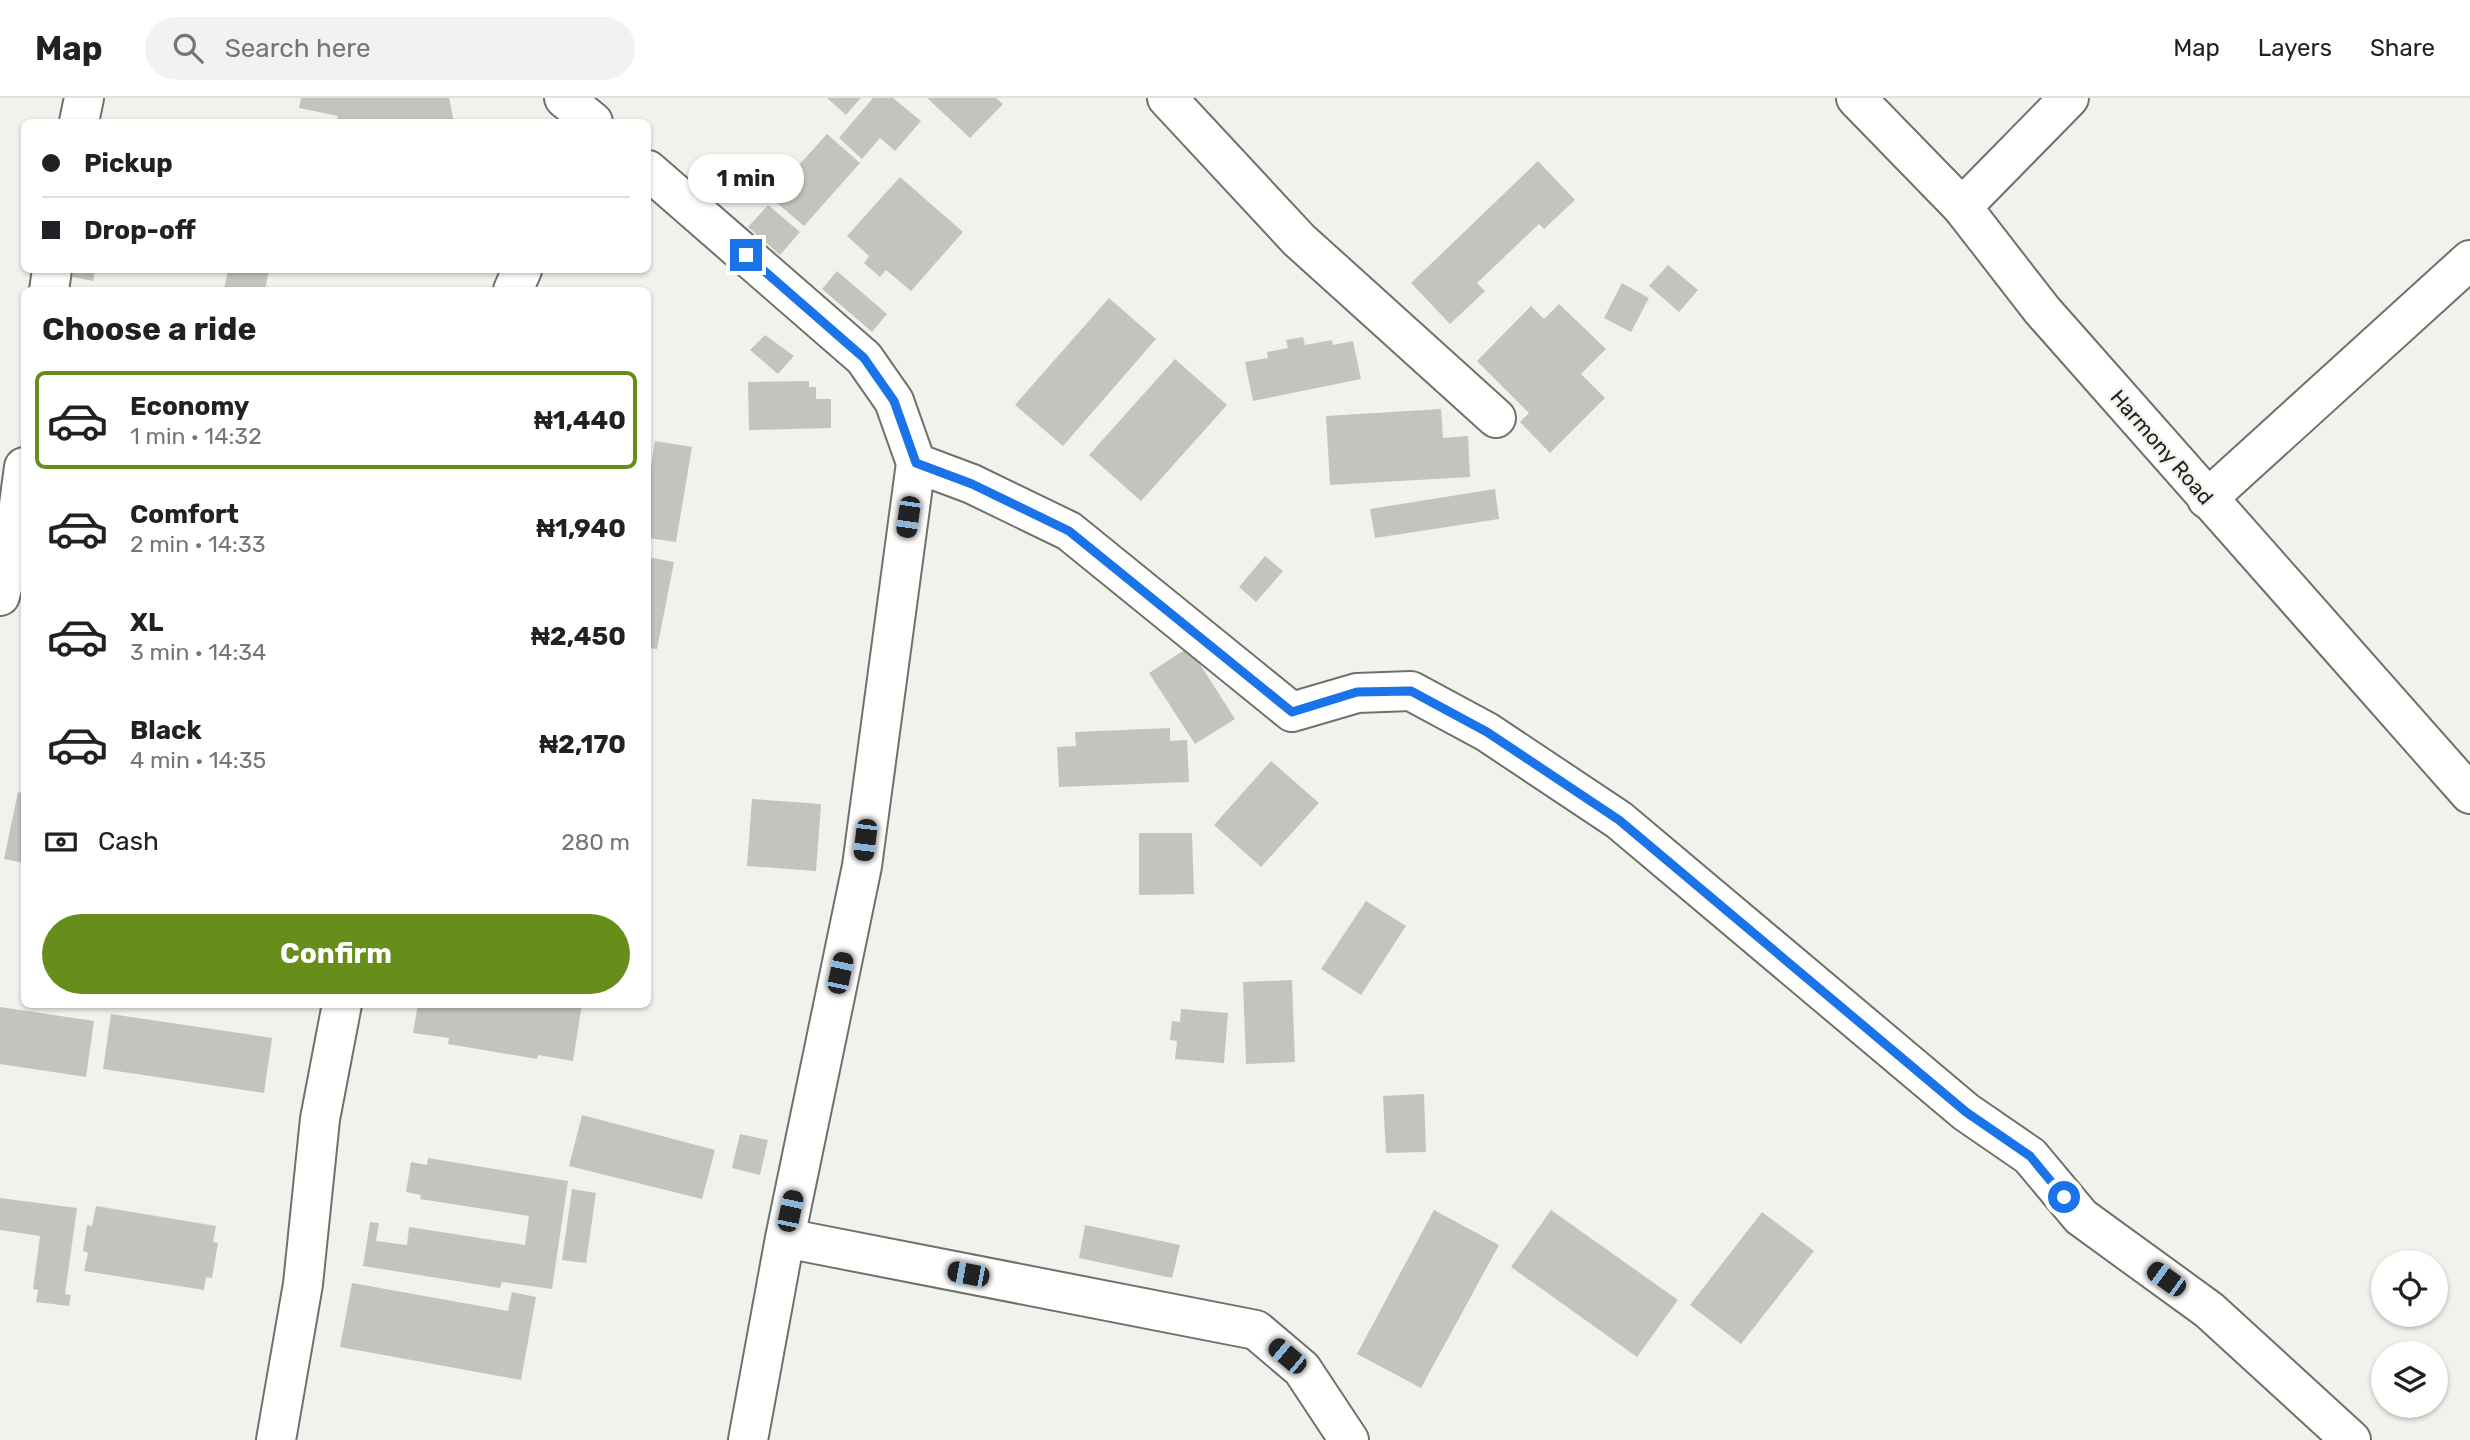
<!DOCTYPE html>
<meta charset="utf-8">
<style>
:root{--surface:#fff;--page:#f2f2f2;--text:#202124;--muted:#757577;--line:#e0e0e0;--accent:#678d1a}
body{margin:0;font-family:Rubik,sans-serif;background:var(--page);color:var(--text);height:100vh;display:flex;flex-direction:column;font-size:26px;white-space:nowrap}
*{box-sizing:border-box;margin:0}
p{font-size:23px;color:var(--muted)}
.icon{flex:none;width:38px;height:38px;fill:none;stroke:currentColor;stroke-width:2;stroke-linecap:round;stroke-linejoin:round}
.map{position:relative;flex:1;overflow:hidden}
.side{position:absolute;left:21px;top:189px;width:630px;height:721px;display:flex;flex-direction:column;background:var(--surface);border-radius:10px;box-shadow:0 2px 5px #0004}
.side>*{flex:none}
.top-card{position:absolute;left:21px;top:21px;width:630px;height:154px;border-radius:10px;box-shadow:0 2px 5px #0004;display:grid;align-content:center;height:154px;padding:0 21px;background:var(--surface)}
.buttons{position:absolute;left:2371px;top:1152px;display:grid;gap:14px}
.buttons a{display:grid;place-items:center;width:77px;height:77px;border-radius:50%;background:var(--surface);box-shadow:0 2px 5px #0004;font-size:35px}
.end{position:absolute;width:32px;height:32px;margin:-16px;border:9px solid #1a73e8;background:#fff;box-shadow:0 0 0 4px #fff}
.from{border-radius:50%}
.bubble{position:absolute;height:49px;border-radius:24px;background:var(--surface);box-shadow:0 2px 5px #0004;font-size:23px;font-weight:700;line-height:49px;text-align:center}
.car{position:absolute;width:21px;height:42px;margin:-21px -10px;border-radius:9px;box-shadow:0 0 5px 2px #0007;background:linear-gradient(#222 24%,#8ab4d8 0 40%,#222 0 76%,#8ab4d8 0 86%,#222 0)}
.top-card b{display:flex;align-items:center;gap:24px;height:66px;font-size:26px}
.top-card b+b{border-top:2px solid var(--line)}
.top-card i{width:18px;height:18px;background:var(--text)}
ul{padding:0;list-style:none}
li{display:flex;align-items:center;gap:21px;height:98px;margin:0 14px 10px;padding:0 7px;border:4px solid transparent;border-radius:10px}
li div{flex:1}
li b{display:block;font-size:26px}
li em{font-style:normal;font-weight:700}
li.active{border-color:var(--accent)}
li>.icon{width:63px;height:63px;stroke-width:1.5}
h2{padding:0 21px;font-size:32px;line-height:84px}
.pay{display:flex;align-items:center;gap:18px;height:77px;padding:0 21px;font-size:26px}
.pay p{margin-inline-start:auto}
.primary-button{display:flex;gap:14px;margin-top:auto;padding:14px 21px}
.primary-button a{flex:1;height:80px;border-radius:42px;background:var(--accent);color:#fff;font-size:28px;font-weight:700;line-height:80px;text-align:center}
header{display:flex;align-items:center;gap:42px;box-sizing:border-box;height:98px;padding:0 35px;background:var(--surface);border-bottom:2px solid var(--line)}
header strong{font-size:33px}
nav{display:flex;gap:38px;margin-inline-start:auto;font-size:24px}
.search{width:490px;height:63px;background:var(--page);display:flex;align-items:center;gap:18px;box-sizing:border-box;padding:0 24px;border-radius:38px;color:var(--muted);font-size:26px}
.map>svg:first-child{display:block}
.building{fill:#c2c5be}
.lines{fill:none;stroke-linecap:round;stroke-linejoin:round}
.minor-casing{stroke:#6f716b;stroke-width:42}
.secondary-casing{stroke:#6f716b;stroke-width:42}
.minor{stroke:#fff;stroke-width:38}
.secondary{stroke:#fff;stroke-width:38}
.route{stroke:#1a73e8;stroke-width:9}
.labels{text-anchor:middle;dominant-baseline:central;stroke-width:5;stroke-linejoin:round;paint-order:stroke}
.street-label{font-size:21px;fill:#20211f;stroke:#f0f3ec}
</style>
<header>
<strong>Map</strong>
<div class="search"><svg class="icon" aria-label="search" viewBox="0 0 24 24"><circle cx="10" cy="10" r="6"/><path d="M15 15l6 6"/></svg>Search here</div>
<nav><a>Map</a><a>Layers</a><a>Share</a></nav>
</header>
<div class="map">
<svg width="2470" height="1342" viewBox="0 0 2470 1342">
<rect width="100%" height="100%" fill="#f0f3ec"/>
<path class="building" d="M301 0H449L454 24H337L338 18 299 10Z
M827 0H861L846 17Z
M873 0H893L921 23 895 53 880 40 862 61 839 40Z
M927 0H996L1003 6 970 40Z
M827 36 860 65 804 128 770 99Z
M1538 63 1575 102 1544 131 1539 126 1477 185 1485 193 1450 226 1411 185Z
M900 79 963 134 911 193 886 172 880 179 864 165 869 158 847 138Z
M768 107 800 134 780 157 748 129Z
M1668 167 1698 192 1679 214 1649 188Z
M74 172H95L93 183 72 179Z
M228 172H269L265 192H224Z
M837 173 887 216 872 234 822 191Z
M1622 185 1649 200 1631 234 1604 220Z
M1109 200 1156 241 1063 348 1015 307Z
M1559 206 1606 251 1581 276 1605 300 1550 355 1520 324 1529 315 1477 263 1531 208 1544 221Z
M765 237 794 258 778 276 750 252Z
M1303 239 1305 247 1332 242 1333 247 1353 243 1361 281 1253 303 1245 264 1268 260 1267 254 1288 250 1286 242Z
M1175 261 1227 307 1141 403 1089 357Z
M809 283V289H816V301H831V330L749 332 748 284Z
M1441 311 1443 340 1468 338 1470 379 1330 387 1326 318Z
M655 343 692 349 676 444 648 440V387Z
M1495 391 1499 421 1375 440 1370 411Z
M1265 458 1283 473 1256 504 1239 489Z
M648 459 674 464 657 551 648 550Z
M1189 549 1235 621 1195 646 1149 575Z
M1170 630V643L1187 642 1189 684 1059 689 1057 649 1076 648 1075 634Z
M1271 663 1319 705 1261 769 1214 727Z
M18 694 24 696V765L4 761Z
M752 701 821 706 816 773 747 768Z
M1139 735H1192L1194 796 1139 797Z
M1366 803 1406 828 1361 897 1321 871Z
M1292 882 1295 964 1246 966 1243 884Z
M418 906H582L573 963 538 957 537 961 448 946 449 940 413 935Z
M0 909 94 923 86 979 0 966Z
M1181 911 1228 915 1224 965 1175 961 1177 943 1170 942 1172 923 1180 924Z
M111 916 272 940 264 995 103 971Z
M1424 996 1426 1054 1386 1055 1383 998Z
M582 1017 715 1052 702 1101 569 1068Z
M740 1036 768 1042 760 1077 732 1070Z
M428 1060 568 1083 552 1191 502 1184 500 1190 363 1168 370 1124 379 1125 376 1143 407 1147 409 1129 525 1147 529 1118 420 1101 421 1097 406 1094 411 1064 427 1067Z
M572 1091 596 1095 586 1165 562 1162Z
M0 1100 77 1110 65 1196 71 1197 69 1208 36 1204 38 1192 33 1191 40 1138 0 1132Z
M96 1108 216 1128 213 1144 218 1145 212 1180 206 1179 204 1192 84 1173 88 1155 83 1153 87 1127 92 1128Z
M1434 1112 1499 1147 1421 1290 1357 1256Z
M1551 1112 1678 1202 1637 1259 1511 1169Z
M1762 1114 1814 1153 1741 1246 1690 1207Z
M1085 1127 1180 1147 1172 1180 1079 1160Z
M352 1185 508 1213 512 1194 536 1199 521 1282 340 1249Z"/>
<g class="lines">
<g class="minor-casing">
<path id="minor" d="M564 0 593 24
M1167 0 1299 142 1496 320
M79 24 84 0
M648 72 864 260 894 303 916 365 862 768 785 1140 748 1342
M1962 109 2069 0
M49 192 52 172
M513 192 522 172
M916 365 972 386 1069 433 1292 614 1357 595 1411 593 1487 634 1619 722 1966 1014 2030 1058 2081 1119 2209 1212 2351 1342
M2207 401 2470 162
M0 498 14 444 24 369
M785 1140 1256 1232 1302 1271 1349 1342
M276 1342 303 1186 320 1021 342 906"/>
</g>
<g class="secondary-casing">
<path id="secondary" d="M1856 0 1962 109 2042 212 2470 696"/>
</g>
<use href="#minor" class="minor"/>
<use href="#secondary" class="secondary"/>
</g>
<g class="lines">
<path class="route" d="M746 157 864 260 894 303 916 365 972 386 1069 433 1292 614 1357 594 1411 593 1487 634 1619 722 1966 1014 2030 1058 2064 1099"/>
</g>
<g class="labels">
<g class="street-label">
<text transform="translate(2162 349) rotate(49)">Harmony Road</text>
</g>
</g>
</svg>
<div class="buttons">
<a><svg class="icon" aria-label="locate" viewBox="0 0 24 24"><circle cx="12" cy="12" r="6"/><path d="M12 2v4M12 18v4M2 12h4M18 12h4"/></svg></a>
<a><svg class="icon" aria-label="layers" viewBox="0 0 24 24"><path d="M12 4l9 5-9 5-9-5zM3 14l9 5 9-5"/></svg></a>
</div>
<i class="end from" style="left:2064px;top:1099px"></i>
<i class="end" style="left:746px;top:157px"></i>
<div class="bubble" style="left:688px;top:56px;width:116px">1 min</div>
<i class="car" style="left:908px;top:419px;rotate:188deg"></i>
<i class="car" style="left:865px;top:742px;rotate:187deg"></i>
<i class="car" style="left:840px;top:875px;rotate:12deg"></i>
<i class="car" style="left:790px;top:1113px;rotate:12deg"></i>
<i class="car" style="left:968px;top:1176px;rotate:281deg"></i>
<i class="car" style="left:2166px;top:1181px;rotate:306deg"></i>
<i class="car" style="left:1287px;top:1258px;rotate:310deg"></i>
<div class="top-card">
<b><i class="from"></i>Pickup</b>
<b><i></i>Drop-off</b>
</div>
<section class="side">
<h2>Choose a ride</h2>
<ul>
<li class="active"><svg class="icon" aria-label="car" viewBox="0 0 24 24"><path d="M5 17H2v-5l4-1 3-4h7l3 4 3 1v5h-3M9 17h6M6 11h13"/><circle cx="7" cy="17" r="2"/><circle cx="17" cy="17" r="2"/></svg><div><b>Economy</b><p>1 min · 14:32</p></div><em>₦1,440</em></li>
<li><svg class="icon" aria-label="car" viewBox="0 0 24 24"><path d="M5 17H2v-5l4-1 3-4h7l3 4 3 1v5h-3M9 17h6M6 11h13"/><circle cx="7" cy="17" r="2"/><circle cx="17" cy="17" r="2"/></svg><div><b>Comfort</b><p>2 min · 14:33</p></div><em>₦1,940</em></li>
<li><svg class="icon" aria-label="car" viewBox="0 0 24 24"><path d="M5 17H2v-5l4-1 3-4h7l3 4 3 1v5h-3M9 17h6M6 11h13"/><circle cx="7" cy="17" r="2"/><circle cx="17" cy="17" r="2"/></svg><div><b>XL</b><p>3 min · 14:34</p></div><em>₦2,450</em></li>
<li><svg class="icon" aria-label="car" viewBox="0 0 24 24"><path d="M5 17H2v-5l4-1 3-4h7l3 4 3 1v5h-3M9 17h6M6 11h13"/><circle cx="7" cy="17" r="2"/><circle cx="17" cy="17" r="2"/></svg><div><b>Black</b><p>4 min · 14:35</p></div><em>₦2,170</em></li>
</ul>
<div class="pay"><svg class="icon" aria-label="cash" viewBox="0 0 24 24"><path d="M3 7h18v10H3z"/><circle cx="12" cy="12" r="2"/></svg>Cash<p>280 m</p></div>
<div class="primary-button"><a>Confirm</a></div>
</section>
</div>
